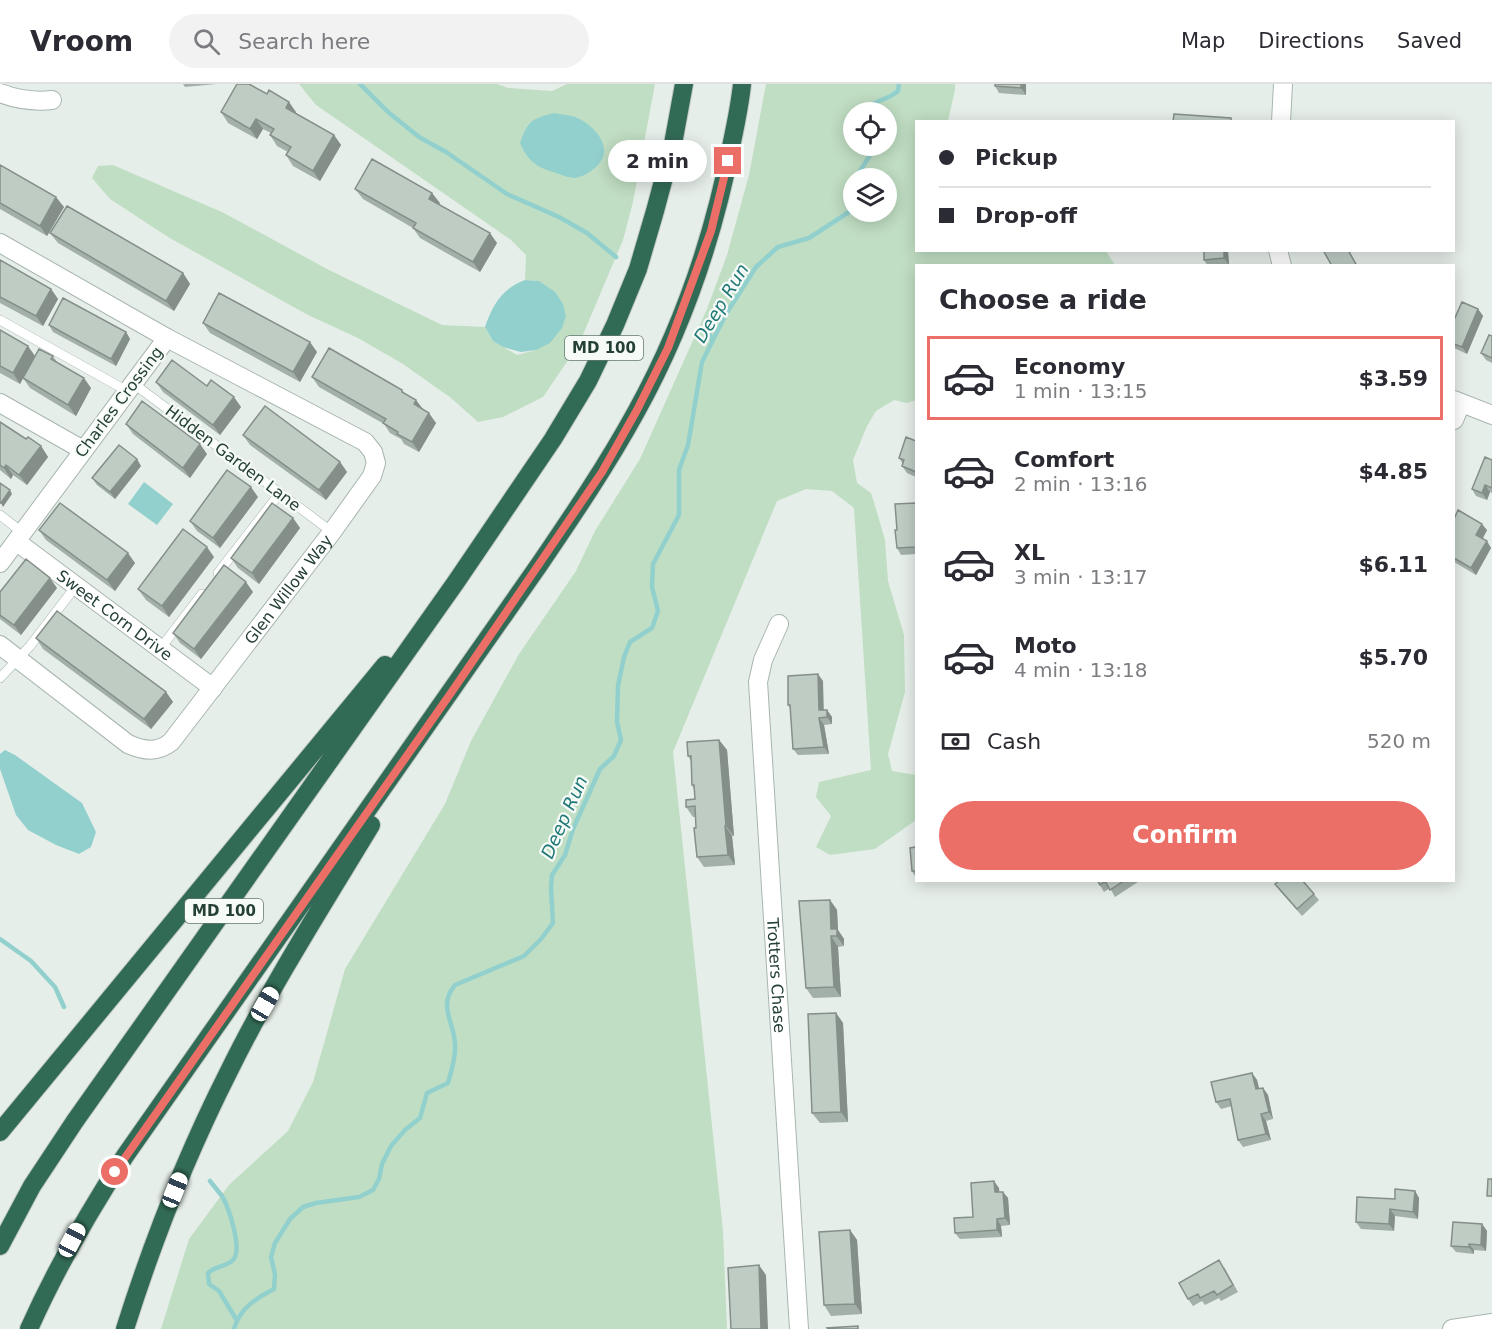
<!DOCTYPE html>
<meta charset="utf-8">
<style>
:root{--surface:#fff;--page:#f2f2f3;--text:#2b2b33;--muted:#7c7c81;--line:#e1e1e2;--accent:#eb6e67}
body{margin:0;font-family:"DejaVu Sans",sans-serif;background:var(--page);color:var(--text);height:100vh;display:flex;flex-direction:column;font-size:22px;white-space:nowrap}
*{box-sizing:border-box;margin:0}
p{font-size:20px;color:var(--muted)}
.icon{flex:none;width:33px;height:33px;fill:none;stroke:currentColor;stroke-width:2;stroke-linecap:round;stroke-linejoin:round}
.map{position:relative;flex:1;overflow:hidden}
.drawer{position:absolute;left:915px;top:180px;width:540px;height:618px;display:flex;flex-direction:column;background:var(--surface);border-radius:0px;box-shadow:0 3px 15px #0003}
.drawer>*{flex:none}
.hud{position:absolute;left:915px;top:36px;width:540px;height:132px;border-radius:0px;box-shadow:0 3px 15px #0003;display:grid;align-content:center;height:132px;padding:0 24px;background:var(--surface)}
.tools{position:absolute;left:843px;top:18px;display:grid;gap:12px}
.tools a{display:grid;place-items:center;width:54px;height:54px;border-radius:50%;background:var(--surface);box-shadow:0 3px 15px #0003;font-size:30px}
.end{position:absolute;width:27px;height:27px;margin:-14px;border:8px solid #eb6e67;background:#fff;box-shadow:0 0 0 3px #fff}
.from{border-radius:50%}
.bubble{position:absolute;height:42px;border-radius:21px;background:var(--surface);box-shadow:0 3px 15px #0003;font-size:20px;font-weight:800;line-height:42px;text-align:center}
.car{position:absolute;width:18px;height:36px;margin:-18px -9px;border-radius:8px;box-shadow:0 0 4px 2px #0007;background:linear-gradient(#fff 24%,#345 0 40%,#fff 0 76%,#345 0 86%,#fff 0)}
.hud b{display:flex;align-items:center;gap:21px;height:57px;font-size:22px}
.hud b+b{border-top:2px solid var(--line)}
.hud i{width:15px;height:15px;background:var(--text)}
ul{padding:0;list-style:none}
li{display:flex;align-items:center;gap:18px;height:84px;margin:0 12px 9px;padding:0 12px;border:3px solid transparent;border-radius:0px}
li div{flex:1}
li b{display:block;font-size:22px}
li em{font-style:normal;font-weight:800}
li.active{border-color:var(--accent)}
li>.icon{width:54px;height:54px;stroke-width:1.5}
h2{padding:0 24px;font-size:27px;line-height:72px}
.pay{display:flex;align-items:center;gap:15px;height:66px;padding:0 24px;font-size:22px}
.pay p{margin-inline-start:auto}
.cta{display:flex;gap:12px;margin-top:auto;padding:12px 24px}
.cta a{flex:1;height:69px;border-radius:36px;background:var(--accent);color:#fff;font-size:24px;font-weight:800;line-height:69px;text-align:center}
header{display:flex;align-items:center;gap:36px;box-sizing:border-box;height:84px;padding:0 30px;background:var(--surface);border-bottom:2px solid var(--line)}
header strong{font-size:28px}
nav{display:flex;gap:33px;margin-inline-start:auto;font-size:21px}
.search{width:420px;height:54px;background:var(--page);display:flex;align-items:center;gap:15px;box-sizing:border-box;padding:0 21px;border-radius:33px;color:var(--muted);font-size:22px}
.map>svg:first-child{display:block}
.green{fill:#c0dec3;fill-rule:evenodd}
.water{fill:#92d0ce}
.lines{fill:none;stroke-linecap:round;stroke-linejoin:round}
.stream{stroke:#92d0ce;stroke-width:4.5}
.service-casing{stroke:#a8b6af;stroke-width:10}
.minor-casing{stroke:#a8b6af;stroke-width:20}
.motorway-casing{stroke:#c2cac6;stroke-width:20}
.service{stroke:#fff;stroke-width:9}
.minor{stroke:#fff;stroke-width:18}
.motorway{stroke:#326b55;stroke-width:18}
.wall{fill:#a3afa9}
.shaded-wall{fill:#858f89}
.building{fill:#beccc4;stroke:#858f89;stroke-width:1.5}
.route{stroke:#eb6e67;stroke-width:8}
.labels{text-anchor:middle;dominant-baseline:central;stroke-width:4.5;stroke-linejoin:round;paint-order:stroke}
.shield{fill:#f7fbf8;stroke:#64786f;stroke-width:1.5}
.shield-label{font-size:15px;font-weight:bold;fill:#254034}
.street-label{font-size:16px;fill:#254034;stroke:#f7fbf8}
.water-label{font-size:18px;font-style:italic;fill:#227a78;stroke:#f7fbf8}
</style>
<header>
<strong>Vroom</strong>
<div class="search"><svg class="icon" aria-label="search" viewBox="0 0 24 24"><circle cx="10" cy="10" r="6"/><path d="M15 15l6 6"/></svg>Search here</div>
<nav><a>Map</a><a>Directions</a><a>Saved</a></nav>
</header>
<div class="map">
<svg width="1492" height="1245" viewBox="0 0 1492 1245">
<rect width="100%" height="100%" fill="#e6eee9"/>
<path class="green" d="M299 0H497L508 4 552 7 567 0H655L633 118 623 156 579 260 543 313 503 333 478 338 451 314 403 280 358 254 308 231 168 153 110 115 92 94 98 82 113 81 224 129 327 185 442 241 485 243 493 257 517 271 536 266 539 197 525 196 526 171 511 156 316 21Z
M766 0H955V6L948 37 916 38V166L1106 167 1115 181 916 182V316L907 319 894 316 876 327 867 342 853 376 857 399 871 409 876 425 885 456 888 497 904 551 905 608 888 670 892 687 916 691V736L875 765 830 771 816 763 831 732 816 713 819 698 871 686 854 424 832 407 806 405 777 417 673 668 723 1147 727 1245H161L189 1155 229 1101 288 1047 313 998 345 885 445 720 471 657 519 570 576 487 595 447 640 375 707 225 727 171 749 91ZM854 28H886V62H854ZM854 94H886V128H854Z"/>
<path class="water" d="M554 29C560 30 566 31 572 32 593 38 617 65 596 83 591 88 582 93 575 94 569 94 559 90 553 88 535 83 527 75 520 59 528 37 531 35 554 29Z
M525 196 539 197 555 208 563 220 566 232 562 244 550 259 536 266 521 268 503 263 493 257 485 243C493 220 502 205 525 196Z
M144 398 173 420 157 441 128 420Z
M5 666 15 671 82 719 96 748 91 763 79 770 56 761 28 746 16 731 0 685V670Z"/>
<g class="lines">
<path class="stream" d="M360 0 388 28 419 53 446 68 507 110 559 133 587 149 616 173
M867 28 866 27C878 13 885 18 898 7L899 0
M859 94 858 90 876 62
M705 239 712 256
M0 855 31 877 55 903 64 923
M210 1097C214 1102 218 1107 222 1112 229 1124 243 1166 233 1176 226 1183 215 1182 208 1189L209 1200 219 1207 236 1235
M234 1245C240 1224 255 1215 274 1205L275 1190 271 1173 275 1159 290 1135 303 1123 316 1119 359 1113 373 1106 379 1095 382 1080 391 1062 405 1046 420 1034 427 1009 448 999C451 988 455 976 455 965 457 940 436 924 455 901L524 872 541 855 553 839 551 804 552 791 565 771 573 745 600 685 614 672 621 656 617 638 618 602 624 573 630 558 652 544 658 527 652 503 653 480 679 431V386L688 361 702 278 726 230 756 183 778 163 809 154 849 128 854 122"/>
<g class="service-casing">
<path id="service" d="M0 236 129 308
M134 300 332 448
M0 431 23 449
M218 489 280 409
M160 565 202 510
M0 594 30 562 76 502"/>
</g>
<g class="minor-casing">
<g id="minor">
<path d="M0 9C18 16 33 18 52 16"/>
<path d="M1281 38 1283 0"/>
<path d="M0 159 167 254 0 479"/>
<path d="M1278 166 1282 182"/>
<path d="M1454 316 1492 331"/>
<path d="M0 319 83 366"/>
<path d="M1454 336 1461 319"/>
<path id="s1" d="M17 458 213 604"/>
<path id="s2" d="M779 540 763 576 758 598 799 1245"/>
<path id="s3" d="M0 561 128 660C144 667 157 669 171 658L332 448 372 392 376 379 373 368 365 358 167 254"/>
<path d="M1452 1245 1492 1239"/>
</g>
</g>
<g class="motorway-casing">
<path id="motorway" d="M0 1048 385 581
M0 1162 32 1102 75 1037 456 498 553 355 588 297 615 241 638 185 655 127 673 60 684 0
M29 1245C57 1182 88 1129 125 1072L539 481C573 431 607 381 636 328 682 245 714 151 732 58 736 39 740 20 742 0
M125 1245C153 1156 187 1070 229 987 271 902 322 822 371 741"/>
</g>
<use href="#service" class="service"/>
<use href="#minor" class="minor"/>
<use href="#motorway" class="motorway"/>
</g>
<path class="wall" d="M183 0H216L185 3Z
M1026 0V11L999 9 995 2Z
M221 28H296V29L334 51 341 61 320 97 293 82 286 71 288 68 277 62 270 51 271 49 263 45 257 55 228 39Z
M0 81 64 123 47 152 0 125Z
M355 105 432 109 439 120 497 159 480 188 420 154 413 144 363 115Z
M50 149 183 189 190 200 174 227 58 159Z
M1204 166H1232L1228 167 1229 181 1208 182 1204 176Z
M0 176 51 205 58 215 43 242 0 219Z
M1478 225 1483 232 1467 270 1454 264V236Z
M203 239 317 268 300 298 210 249Z
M49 241 126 248 130 255 116 282 53 248Z
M0 246 35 272H53L57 278 91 304 76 332 30 304 23 294 20 300 0 289Z
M1492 252V279L1486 276 1481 269Z
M312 293 402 306 405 310 416 316 423 325 436 339 419 368 404 360 401 355 390 349 384 340 319 303Z
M156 298 207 302 241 323 220 351 163 308Z
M0 338 26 355 41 362 48 373 27 401 13 391 11 395 0 386Z
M126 340 207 370 190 394 133 350Z
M243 351 340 378 347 388 326 416 250 361Z
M916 357V393L907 389 902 382 903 380 899 374Z
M1492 376V409L1490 408 1487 416 1476 412 1472 405Z
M141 382 115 415 97 401 92 394Z
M258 413 220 464 197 447 190 437Z
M916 419V470L901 471 897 464V446Z
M293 434 300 444 259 500 238 484 231 474Z
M1454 435 1487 446 1482 455 1491 464 1476 491 1454 478Z
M39 446 135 479 115 507 46 456Z
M214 473 169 533 146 516 138 505Z
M57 504 21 551 0 535V508Z
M253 508 201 575 180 559 173 549Z
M36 554 166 608 173 618 151 645 43 565Z
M823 597V626H827L832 633V640L824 641 829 670 798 671 793 665 790 624 788 621Z
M719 656 727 666 734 752H732L735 781 704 783 697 773 696 733H693L686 723 695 715 694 705 692 701 691 677 688 672Z
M916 763V794L912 787Z
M1097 796H1141L1115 813 1110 804 1104 808Z
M1275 800 1314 810 1319 816 1302 832 1280 807Z
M830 816 837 826 838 846 844 855V862L838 863 841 913 813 914 806 904Z
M836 929 843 939 848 1038 820 1039 812 1029Z
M1252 989 1257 996 1259 1005 1263 1004 1268 1011 1273 1035 1266 1037 1271 1056 1243 1063 1238 1056 1232 1022 1221 1025 1216 1018Z
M999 1104V1108H1003L1008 1114 1010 1141 1001 1142 1002 1153 960 1155 955 1149 973 1133Z
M1415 1107 1419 1114 1418 1135 1395 1132 1394 1147 1361 1145 1356 1138 1395 1115Z
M1482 1140 1487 1147 1486 1167 1474 1166V1170L1456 1168 1451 1162Z
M850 1146 857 1156 862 1230 831 1232 824 1221Z
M1224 1183 1238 1208 1221 1217 1219 1214 1205 1221 1202 1217 1193 1222 1188 1215Z"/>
<path class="shaded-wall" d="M1021 0H1026V11L1021 4Z
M289 18 296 28 293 34 286 24Z
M256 35 263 45 257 55 250 45Z
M334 51 341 61 320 97 313 87Z
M432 109 440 119 437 125 429 115Z
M56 113 64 123 47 152 40 142Z
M490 149 497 159 480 188 473 178Z
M1224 166 1228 167 1229 181 1224 174Z
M183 189 190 200 174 227 166 217Z
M51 205 58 215 43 242 36 232Z
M1478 225 1483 232 1467 270 1462 263Z
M126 248 130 255 116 282 111 275Z
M310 258 317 268 300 298 293 288Z
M28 262 35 272 20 300 13 289Z
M84 294 91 304 76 332 68 321Z
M234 313 241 323 220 351 213 341Z
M416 316 423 326 414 320Z
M429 329 436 339 419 368 412 358Z
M200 360 207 370 190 394 183 384Z
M41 362 48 373 27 401 19 391Z
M137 375 141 382 115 415 110 408Z
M340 378 347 388 326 416 319 406Z
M6 381 13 391 11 395 4 384Z
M1485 401 1490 408 1487 416 1482 409Z
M251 403 258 413 220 464 213 454Z
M10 406 12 410 3 423 1 419Z
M293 434 300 444 259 500 252 489Z
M1482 440 1487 446 1481 458 1476 451Z
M1487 457 1491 464 1476 491 1471 484Z
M207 463 214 473 169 533 162 522Z
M128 469 135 479 115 507 107 496Z
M50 494 57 504 21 551 14 541Z
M246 498 253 508 201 575 194 565Z
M818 590 823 597 824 633 819 626Z
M166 608 173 618 151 645 144 635Z
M827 626 832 633V640L827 633Z
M819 634 824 641 829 670 824 663Z
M719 656 727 666 734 752 726 742Z
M725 742 732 752 735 781 728 771Z
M830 816 837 826 838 846 844 855V862L831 845Z
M831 852 838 863 841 913 834 903Z
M836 929 843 939 848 1038 841 1028Z
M1252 989 1257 996 1261 1012 1256 1005Z
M1263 1004 1268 1011 1273 1035 1269 1028Z
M1261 1030 1266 1037 1271 1056 1266 1050Z
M994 1097 999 1104 1000 1115 995 1108Z
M1415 1107 1419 1114 1418 1135 1413 1128Z
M1003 1108 1008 1114 1010 1141 1005 1134Z
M1390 1125 1395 1132 1394 1147 1389 1140Z
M997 1135 1001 1142 1002 1153 997 1146Z
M1482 1140 1487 1147 1486 1167 1481 1161Z
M850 1146 857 1156 862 1230 855 1220Z
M1469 1160 1474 1166V1170L1469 1163Z
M759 1181 766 1191 768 1245H761Z"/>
<path class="building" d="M237 0H249L267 10 269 6 289 18 286 24 334 51 313 87 286 71 291 63 270 51 274 45 256 35 250 45 221 28Z
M995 0H1021V4L995 2Z
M1174 30 1231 34V38H1173Z
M372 75 432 109 429 115 490 149 473 178 413 144 416 139 355 105Z
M0 81 56 113 40 142 0 119Z
M67 122 183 189 166 217 50 149Z
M1204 166H1224V174L1204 176Z
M1323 166H1348L1357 182H1332Z
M0 176 51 205 36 232 0 213Z
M219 209 310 258 293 288 203 239Z
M63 214 126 248 111 275 49 241Z
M1462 218 1478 225 1462 263 1454 260V236Z
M0 246 28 262 13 289 0 282Z
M1489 251 1492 252V274L1481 269Z
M329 264 402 306V308L416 316 414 320 429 329 412 358 397 350 398 348 383 339 386 335 312 293Z
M39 265 53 272 51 275 84 294 68 321 23 294Z
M172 276 207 302 211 296 234 313 213 341 156 298Z
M142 317 200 360 183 384 126 340Z
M265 322 340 378 319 406 243 351Z
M0 338 26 355 28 353 41 362 19 391 6 381 4 384 0 381Z
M906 353 916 357V388L902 382 904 376 899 374Z
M119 361 137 375 110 408 92 394Z
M1485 373 1492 376V404L1485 401 1482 409 1472 405Z
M227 386 251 403 213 454 190 437Z
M0 399 10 406 1 419H0Z
M60 419 128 469 107 496 39 446Z
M272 419 293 434 252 489 231 474Z
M916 419V463L897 464 895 446H897L895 420Z
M1458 426 1482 440 1476 451 1487 457 1471 484 1454 474V435Z
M183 445 207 463 162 522 138 505Z
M26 475 50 494 14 541 0 531V508Z
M224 481 246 498 194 565 173 549Z
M57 527 166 608 144 635 36 554Z
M818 590 819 626H827V633L819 634 824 663 793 665 790 621H788V592Z
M719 656 726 742H725L728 771 697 773 694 744H696L695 722 686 723V716L695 715 694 701H692L691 672H688L687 658Z
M916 763V787H912L910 764Z
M1097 796H1125L1110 806 1105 797 1100 801Z
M1280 796H1302L1314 810 1297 825 1275 800Z
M830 816 831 845H837V852H831L834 903 806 904 799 817Z
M836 929 841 1028 812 1029 808 930Z
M1252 989 1256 1005 1263 1004 1269 1028 1261 1030 1266 1050 1238 1056 1230 1015 1216 1018 1211 998Z
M1488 1095H1492V1112H1487Z
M994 1097 995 1108H1003L1005 1134 997 1135V1146L955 1149 954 1134 973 1133 971 1099Z
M1395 1105 1415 1107 1413 1128 1390 1125 1389 1140 1356 1138 1357 1113 1395 1115Z
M1453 1138 1482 1140 1481 1161 1469 1160V1163L1451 1162Z
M850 1146 855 1220 824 1221 819 1148Z
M1219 1176 1233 1201 1217 1211 1214 1207 1200 1214 1198 1210 1188 1215 1179 1199Z
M759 1181 761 1245H731L728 1184Z
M858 1242V1245H828L827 1244Z"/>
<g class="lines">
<path class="route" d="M115 1088 453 606 602 388 637 326 668 264 711 147 728 77"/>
</g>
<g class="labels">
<g class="shield">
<rect x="565" y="252" width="78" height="24" rx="4.5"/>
<rect x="185" y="815" width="78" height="24" rx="4.5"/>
</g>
<g class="shield-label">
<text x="604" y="264">MD 100</text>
<text x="224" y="827">MD 100</text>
</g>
<g class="street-label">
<text transform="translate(119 318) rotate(-53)">Charles Crossing</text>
<text transform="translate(233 374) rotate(37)">Hidden Garden Lane</text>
<text stroke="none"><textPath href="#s3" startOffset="400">Glen Willow Way</textPath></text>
<text stroke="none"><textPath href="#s1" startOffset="122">Sweet Corn Drive</textPath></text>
<text stroke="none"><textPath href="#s2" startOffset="356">Trotters Chase</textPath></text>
</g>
<g class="water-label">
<text transform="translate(721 219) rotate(-59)">Deep Run</text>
<text transform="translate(564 733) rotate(-66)">Deep Run</text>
</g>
</g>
</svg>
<div class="tools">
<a><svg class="icon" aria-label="locate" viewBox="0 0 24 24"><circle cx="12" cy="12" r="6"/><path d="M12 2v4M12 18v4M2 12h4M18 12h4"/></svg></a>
<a><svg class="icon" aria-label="layers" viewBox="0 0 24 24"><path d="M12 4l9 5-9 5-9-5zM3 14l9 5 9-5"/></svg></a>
</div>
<i class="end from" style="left:115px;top:1088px"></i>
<i class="end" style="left:728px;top:77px"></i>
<div class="bubble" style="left:608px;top:56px;width:99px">2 min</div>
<i class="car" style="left:265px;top:920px;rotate:30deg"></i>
<i class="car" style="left:175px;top:1106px;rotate:22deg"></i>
<i class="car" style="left:72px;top:1156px;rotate:28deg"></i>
<div class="hud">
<b><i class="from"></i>Pickup</b>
<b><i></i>Drop-off</b>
</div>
<section class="drawer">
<h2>Choose a ride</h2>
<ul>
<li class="active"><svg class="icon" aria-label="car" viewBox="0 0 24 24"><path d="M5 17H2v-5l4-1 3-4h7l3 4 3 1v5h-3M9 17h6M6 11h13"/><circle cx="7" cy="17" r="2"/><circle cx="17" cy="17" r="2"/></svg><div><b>Economy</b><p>1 min · 13:15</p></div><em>$3.59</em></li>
<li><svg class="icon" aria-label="car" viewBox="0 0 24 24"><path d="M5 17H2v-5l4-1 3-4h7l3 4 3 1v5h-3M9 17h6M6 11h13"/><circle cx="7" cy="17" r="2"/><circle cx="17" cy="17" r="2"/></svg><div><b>Comfort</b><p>2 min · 13:16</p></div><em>$4.85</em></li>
<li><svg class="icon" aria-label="car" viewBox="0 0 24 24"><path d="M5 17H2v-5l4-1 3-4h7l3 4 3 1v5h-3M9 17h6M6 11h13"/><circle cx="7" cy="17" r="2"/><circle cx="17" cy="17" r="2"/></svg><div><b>XL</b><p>3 min · 13:17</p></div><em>$6.11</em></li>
<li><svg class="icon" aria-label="car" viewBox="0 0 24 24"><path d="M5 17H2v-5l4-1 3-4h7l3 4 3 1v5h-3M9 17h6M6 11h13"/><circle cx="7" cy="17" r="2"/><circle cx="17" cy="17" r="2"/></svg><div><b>Moto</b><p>4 min · 13:18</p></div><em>$5.70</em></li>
</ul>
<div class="pay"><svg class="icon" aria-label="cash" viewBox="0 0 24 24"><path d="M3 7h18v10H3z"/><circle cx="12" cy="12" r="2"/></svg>Cash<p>520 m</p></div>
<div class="cta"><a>Confirm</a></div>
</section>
</div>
